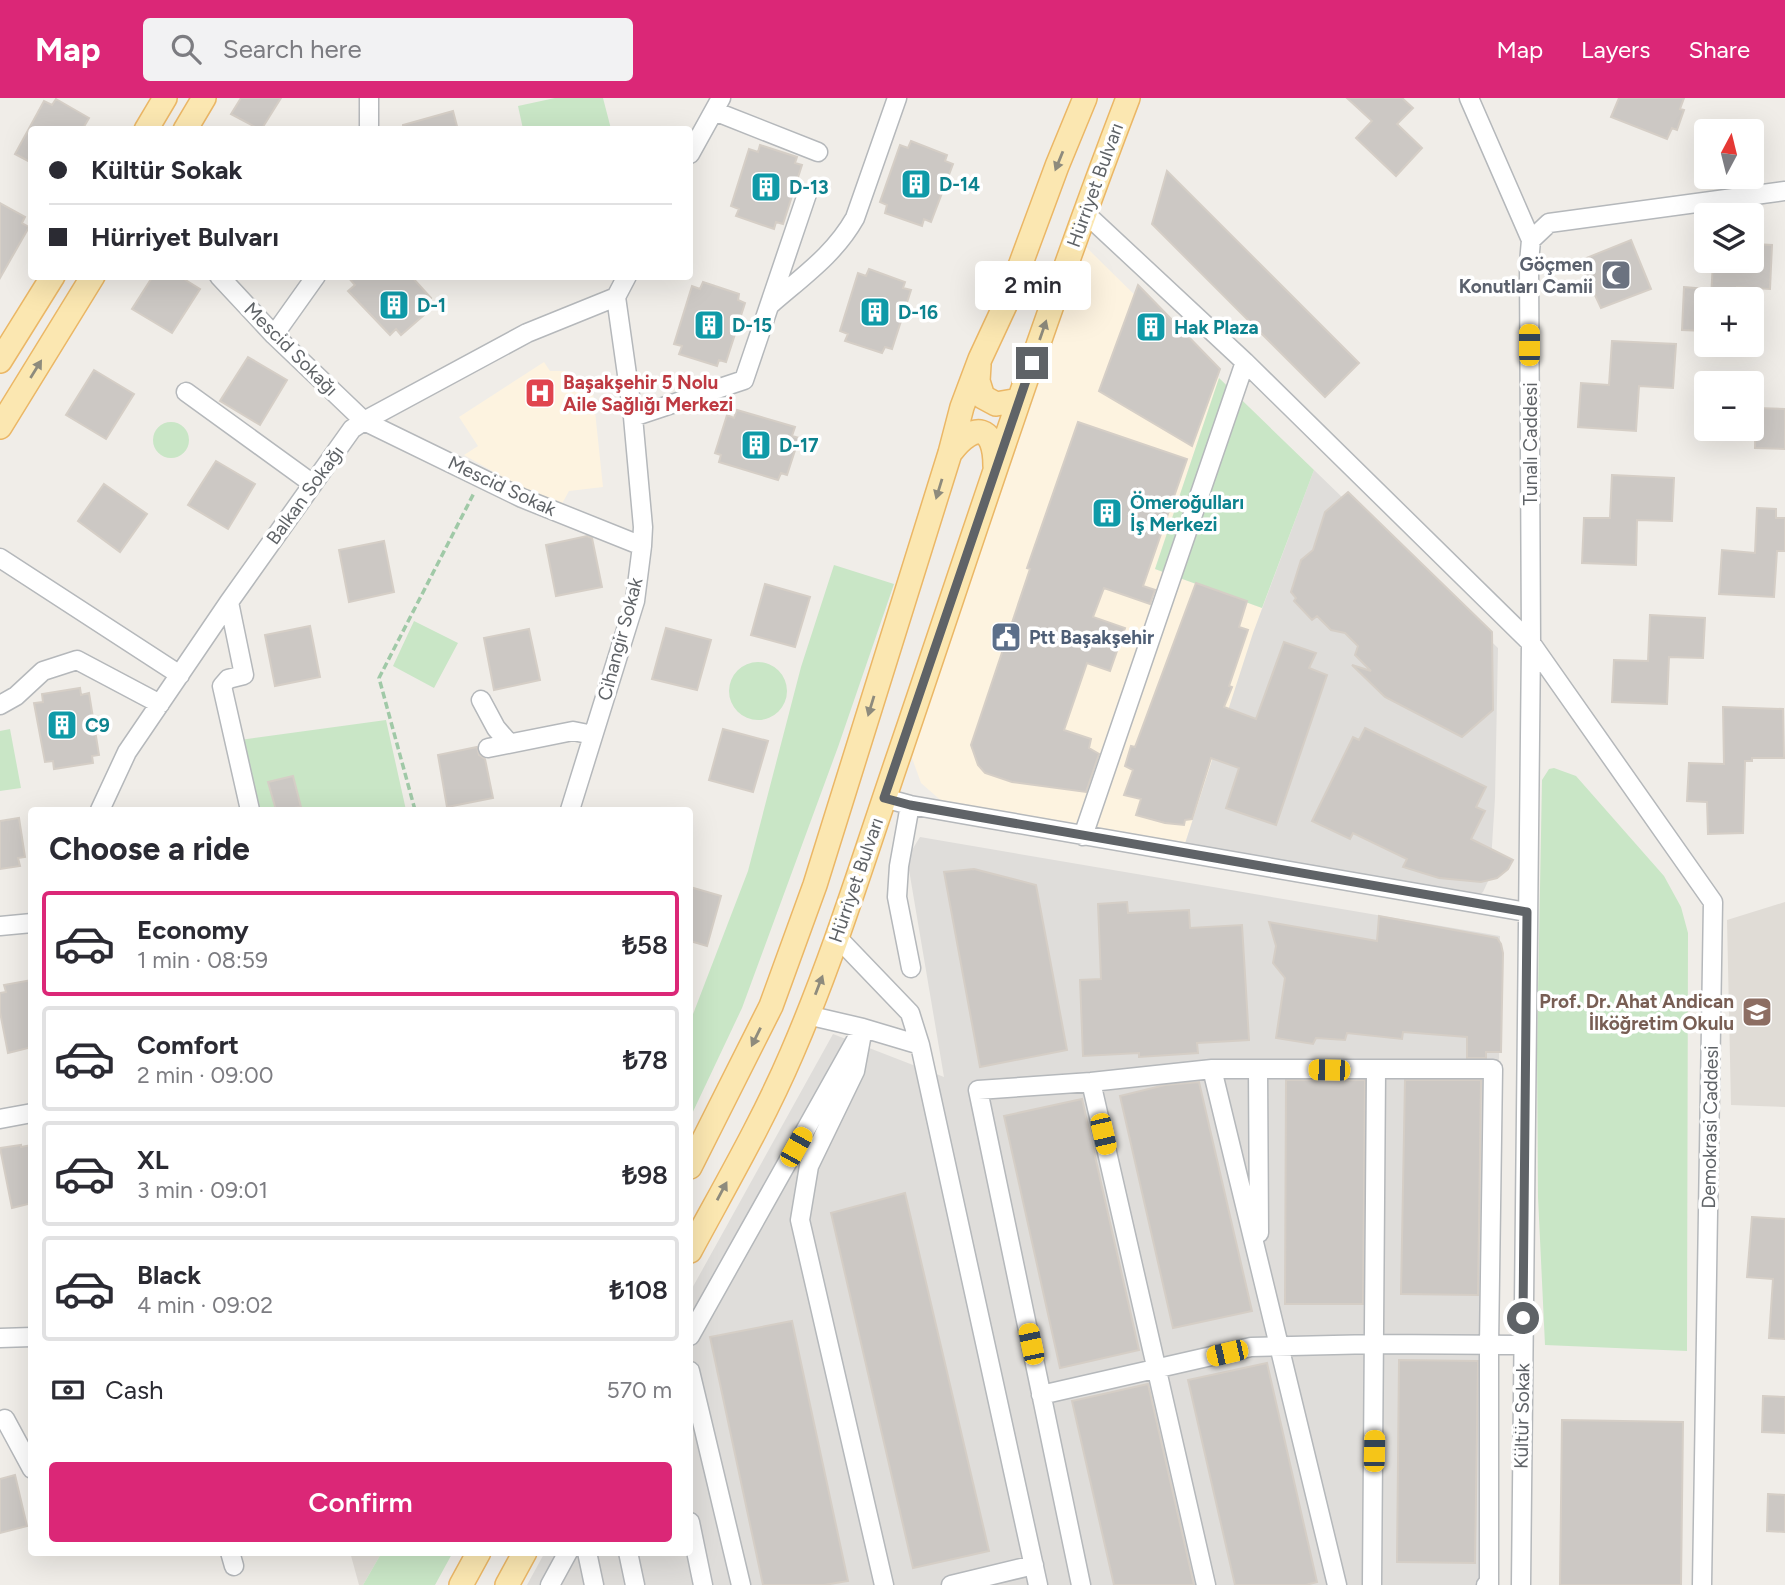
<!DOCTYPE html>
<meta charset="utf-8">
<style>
:root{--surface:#fff;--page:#f2f2f3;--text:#2b2b33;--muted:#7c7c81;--line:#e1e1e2;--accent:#db2777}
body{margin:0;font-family:Figtree,sans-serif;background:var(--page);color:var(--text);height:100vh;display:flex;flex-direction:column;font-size:26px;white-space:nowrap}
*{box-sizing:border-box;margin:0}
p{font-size:23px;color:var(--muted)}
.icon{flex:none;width:38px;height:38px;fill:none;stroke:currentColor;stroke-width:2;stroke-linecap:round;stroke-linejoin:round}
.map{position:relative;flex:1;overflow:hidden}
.sheet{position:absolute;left:28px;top:709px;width:665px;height:749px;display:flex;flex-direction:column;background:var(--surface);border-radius:7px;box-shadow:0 7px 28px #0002}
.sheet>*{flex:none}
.top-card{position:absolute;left:28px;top:28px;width:665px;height:154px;border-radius:7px;box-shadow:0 7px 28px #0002;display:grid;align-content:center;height:154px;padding:0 21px;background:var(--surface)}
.needle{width:46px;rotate:7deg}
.controls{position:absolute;left:1694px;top:21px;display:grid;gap:14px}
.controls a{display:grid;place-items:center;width:70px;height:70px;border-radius:7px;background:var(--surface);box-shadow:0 7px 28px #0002;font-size:35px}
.end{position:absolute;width:32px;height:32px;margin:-16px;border:9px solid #5f6367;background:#fff;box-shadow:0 0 0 4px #fff}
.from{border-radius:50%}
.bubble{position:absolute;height:49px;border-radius:7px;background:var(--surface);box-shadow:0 7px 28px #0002;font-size:23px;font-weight:600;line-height:49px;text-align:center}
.car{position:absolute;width:21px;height:42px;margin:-21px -10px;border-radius:9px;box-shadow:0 0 5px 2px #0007;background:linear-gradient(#f5c518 24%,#345 0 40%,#f5c518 0 76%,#345 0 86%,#f5c518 0)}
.top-card b{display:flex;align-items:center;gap:24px;height:66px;font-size:26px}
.top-card b+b{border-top:2px solid var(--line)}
.top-card i{width:18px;height:18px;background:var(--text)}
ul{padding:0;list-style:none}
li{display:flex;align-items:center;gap:21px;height:105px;margin:0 14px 10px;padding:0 7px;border:4px solid var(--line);border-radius:7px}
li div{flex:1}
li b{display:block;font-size:26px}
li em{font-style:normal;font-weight:600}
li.current{border-color:var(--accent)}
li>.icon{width:63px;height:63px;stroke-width:1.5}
h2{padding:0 21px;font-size:32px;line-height:84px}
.pay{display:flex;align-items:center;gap:18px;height:77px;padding:0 21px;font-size:26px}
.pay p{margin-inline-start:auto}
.action{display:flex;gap:14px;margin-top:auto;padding:14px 21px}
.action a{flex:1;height:80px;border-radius:7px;background:var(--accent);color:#fff;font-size:28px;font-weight:600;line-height:80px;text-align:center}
header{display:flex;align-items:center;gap:42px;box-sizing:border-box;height:98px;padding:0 35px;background:var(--accent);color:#fff}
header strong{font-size:33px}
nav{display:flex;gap:38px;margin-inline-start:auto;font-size:24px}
.search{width:490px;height:63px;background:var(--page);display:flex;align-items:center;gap:18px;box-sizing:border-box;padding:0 24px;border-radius:7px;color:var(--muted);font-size:26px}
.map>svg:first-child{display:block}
.commercial{fill:#fdf3e0}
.industrial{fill:#dfddda}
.education{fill:#e0dcd6}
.green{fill:#c9e6c6}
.building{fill:#ccc8c4;stroke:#d5cec6;stroke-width:2}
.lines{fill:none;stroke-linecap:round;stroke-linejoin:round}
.minor-casing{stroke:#b5b8bb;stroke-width:21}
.major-casing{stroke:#ebb766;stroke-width:26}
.path{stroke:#a0c9a7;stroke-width:3.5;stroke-dasharray:7 3.5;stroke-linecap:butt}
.minor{stroke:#fff;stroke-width:18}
.major{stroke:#fbe7b1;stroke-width:23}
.oneway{fill:#8e8b7d}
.route{stroke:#5f6367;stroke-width:9}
.labels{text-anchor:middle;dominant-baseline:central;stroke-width:7;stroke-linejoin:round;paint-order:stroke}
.culture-label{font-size:19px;font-weight:bold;fill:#0d838f;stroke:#fff;text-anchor:start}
.street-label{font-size:19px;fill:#5f6367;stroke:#fff}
.worship-label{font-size:19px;font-weight:bold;fill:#5b616d;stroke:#fff;text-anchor:end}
.health-label{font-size:19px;font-weight:bold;fill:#be3a42;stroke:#fff;text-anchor:start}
.service-label{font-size:19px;font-weight:bold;fill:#4e5e75;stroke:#fff;text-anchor:start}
.education-label{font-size:19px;font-weight:bold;fill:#785e54;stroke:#fff;text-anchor:end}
</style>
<header>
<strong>Map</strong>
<div class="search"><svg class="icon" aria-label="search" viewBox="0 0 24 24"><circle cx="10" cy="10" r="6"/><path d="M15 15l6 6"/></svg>Search here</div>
<nav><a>Map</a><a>Layers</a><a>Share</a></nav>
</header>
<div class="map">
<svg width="1785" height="1487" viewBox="0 0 1785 1487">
<rect width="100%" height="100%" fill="#f0ede8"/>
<path class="commercial" d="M1086 149 1219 280 1155 471 1262 510 1182 755 945 706 921 685 912 660 918 635Z
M544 264 550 273H565L571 279 575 287 592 285 603 389 569 393 559 411 464 357 478 348 459 319Z"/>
<path class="industrial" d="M1314 372 1498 550 1495 700 1490 779 1483 794 1474 801 1182 755 1253 535Z
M920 739 1500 838 1495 1487H527L545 1454H690V1194L833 936 944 979 907 760Z"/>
<path class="education" d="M1785 804V1009L1731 1007 1727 822Z
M350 1454H382L363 1487H359Z"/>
<path class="green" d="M555 0H603L611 31H523L518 8Z
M1219 280 1314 372 1262 510 1155 471Z
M153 342a18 18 0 1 1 36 0a18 18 0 1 1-36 0Z
M834 467 894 486 838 649 742 910 690 1020V924L748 773 801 569Z
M414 523 458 545 434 590 393 568Z
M729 593a29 29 0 1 1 58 0a29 29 0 1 1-58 0Z
M386 622 406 712H256L240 642Z
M10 631 21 690 0 693V633Z
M1554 670 1576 678 1664 778 1681 809 1688 835 1687 1253 1545 1247 1538 1099 1537 952 1542 682 1549 671Z
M382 1454H453L435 1487H363Z"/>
<path class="building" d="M241 0H281L261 32 231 16Z
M1347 0H1402L1413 10 1397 26 1422 50 1396 78 1356 40 1372 23Z
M1619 0H1684L1680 11 1684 12 1677 32 1672 30 1667 41 1611 19Z
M56 1 89 20 82 32H32V65L15 56 44 3 52 7Z
M453 13 458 32H403V27Z
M911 43 947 57 945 63 953 66 931 124 924 121 922 128 885 115 887 107 880 104 900 47 908 50Z
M760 47 797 59 795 65 802 67 783 126 776 124 774 131 736 118 739 111 731 108 749 51 758 54Z
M1167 73 1359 265 1325 299 1152 126Z
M0 105 25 119 22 125 29 129 0 180Z
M1631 142 1651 191 1601 210 1579 163Z
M1754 146 1772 147 1770 191 1737 189 1736 201H1711L1713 163H1752Z
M869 171 905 184 903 190 911 192 892 251 885 249 882 255 845 243 848 236 840 233 858 175 866 178Z
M153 178H179L200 191 172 235 132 211Z
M347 178H411L431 200 426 205 431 211 401 237 396 231 390 237 348 193 355 187Z
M703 184 739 196 738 202 745 205 726 264 719 262 717 268 679 256 682 248 674 246 692 188 700 191Z
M1138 187 1220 271 1192 348 1099 293Z
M1684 189 1706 191V233L1682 232Z
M1612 243 1676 246 1673 290 1639 288 1636 333 1578 329 1581 285 1609 287Z
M248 259 287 282 260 327 220 303Z
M94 272 134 296 106 341 66 317Z
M1756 310 1785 311V351L1755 350Z
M737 312 795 329 792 338 799 340 787 377 781 375 778 382 719 364 721 357 715 355 727 317 734 320Z
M1078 324 1187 361 1143 488 1155 492 1150 506 1104 490 1093 519 1125 530 1110 573 1087 565 1064 632 1091 641 1089 650 1099 656 1086 694 1012 684 985 675 978 667 971 647 1030 471 1027 470Z
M216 363 255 386 228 431 188 407Z
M1612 377 1674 380 1672 423 1637 422 1636 467 1582 465 1584 420H1610Z
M104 386 147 416 120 454 78 423Z
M1348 394 1492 534 1493 612 1462 639 1385 599 1352 567 1371 573 1355 557 1358 548 1345 535 1331 532 1317 518 1312 522 1294 503 1296 500 1291 494 1301 462 1313 452 1325 414Z
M1757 410 1776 411V420H1785V453H1777L1774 499 1719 496 1722 452 1755 455Z
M587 438 592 440 602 489 556 498 546 447Z
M384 443 394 494 349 504 339 452Z
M1196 485 1247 503 1239 529 1248 532 1229 588 1232 589 1224 609 1256 621 1284 544 1316 555 1309 570 1327 577 1276 727 1226 710 1239 670 1211 660 1192 721 1185 722 1184 727 1165 725 1136 717 1141 701 1124 697 1133 672 1125 668 1131 648 1135 649Z
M765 486 810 499 795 549 751 537Z
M1650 517 1705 520 1703 560 1669 559 1667 606 1612 604 1614 562 1648 563Z
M310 528 320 579 275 588 265 537Z
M666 530 711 542 697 592 652 581Z
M529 531 540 582 494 592 484 540Z
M80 590 81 597 89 595 99 657 92 658 93 665 54 671 53 663 45 664 34 605 43 604 42 596Z
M1723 609 1783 611 1784 660H1752V663H1745L1743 735 1708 736 1707 704 1687 703 1689 665 1724 666Z
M1365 630 1486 689 1476 709 1485 713 1471 741 1513 762 1508 771 1497 780 1481 784 1439 780 1403 769 1407 761 1353 735 1350 741 1312 723 1353 639 1359 642Z
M723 631 768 643 753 694 709 682Z
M477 649 479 657 485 661 493 700 447 709 438 657Z
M293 678 301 709 276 712 268 684Z
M19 720 25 759 18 760 20 768 0 771V723Z
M974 771 1036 787 1067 952 980 969 944 774Z
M690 789 721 798 707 848 690 843Z
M1127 804 1128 815 1189 812 1190 830 1242 827 1249 942 1197 945 1198 955 1139 959V955L1083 958 1080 882 1101 881 1098 806Z
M1379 818 1497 840 1501 846 1503 855 1501 954H1486V960H1467V939L1403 934 1402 941 1347 935 1345 942 1316 940 1313 946 1276 940 1285 880 1273 865 1276 848 1269 824 1377 843Z
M32 882V949L8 955 0 914V895L6 894 4 887Z
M1286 982H1365L1363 1206H1285Z
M1405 982H1481L1478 1197 1401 1196Z
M1199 984 1252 1213 1173 1230 1120 998 1165 987Z
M1082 1001 1139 1252 1060 1270 1004 1018Z
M21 1047V1049L32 1047V1105L12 1110 0 1050Z
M905 1095 989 1453 913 1470 831 1115Z
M1752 1119 1785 1121V1241L1769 1240 1773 1181 1747 1179Z
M792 1223 848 1483 824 1487H763L710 1239Z
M1399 1262 1478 1263 1475 1465 1397 1464Z
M1267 1265 1317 1484 1306 1487H1235L1188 1282Z
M1148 1286 1194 1487H1114L1072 1303Z
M1763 1298 1785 1299V1335L1762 1334Z
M1562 1322 1683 1324 1681 1487H1560Z
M15 1377 27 1428 0 1435V1381Z
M1768 1396 1785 1397V1434L1767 1433Z"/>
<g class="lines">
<g class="minor-casing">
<path id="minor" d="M1469 0 1531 142
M714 13 818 54
M369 32V0
M690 56 721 0
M1084 114 1245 264 1531 545 1713 804 1702 1487
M219 178 274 237 364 323 522 400 642 448
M616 199 627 178
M771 206C803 178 834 157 855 120L897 0
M274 237 316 178
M186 294 313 386
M633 319 744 282 807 96
M0 460 180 577
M229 504 244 577 228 581 222 588 250 712
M481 602 496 630 509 645
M0 607 16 598 43 573 77 562 160 606
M488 650 573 633 593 637
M884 700 910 707 1526 814
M910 707 899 768 897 799 911 870
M100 712 127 654 229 504 352 331 364 323 527 235 616 199
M570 712 635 503 642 448 643 429 633 319 616 199
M1083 738 1245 264
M0 828 32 825
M838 840 910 915 920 947 1038 1487
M807 917 863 930 920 947
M863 930 855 973 809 1068 800 1122 884 1487
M1212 971 1337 1487
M1258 971 1259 1135
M1091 984 1206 1487
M0 1021 32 1015
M690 1238 856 942
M0 1240 32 1239
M690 1273 741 1487
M1041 1297 1251 1249 1376 1246 1523 1247
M5 1321 32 1371
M690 1424 703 1487
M230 1454 234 1468
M587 1454 594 1487
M628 1454 635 1487
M550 1487 568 1454
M951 1487 1034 1467
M1081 1487 978 992 1091 984 1212 971H1493L1489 1247V1487H1486
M1372 1487 1376 973
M1521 1487 1531 545 1529 165 1531 142 1549 125 1785 93"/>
</g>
<g class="major-casing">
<path id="major" d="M146 32 165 0
M185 32 204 0
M0 263 53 178
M979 267 978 283 983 299 996 306 1019 302
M0 329 93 178
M951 354C975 323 995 328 995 368
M690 1069 771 908 815 787 950 355 962 309 980 261 1007 203 1057 68 1085 0
M690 1153C725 1088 763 1023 792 955 834 858 865 756 899 657 974 437 1045 216 1128 0
M461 1487 479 1454
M507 1487 525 1454"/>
</g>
<path class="path" d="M415 712 379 580 474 395"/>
<use href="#minor" class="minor"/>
<use href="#major" class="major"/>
</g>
<defs><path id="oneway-solid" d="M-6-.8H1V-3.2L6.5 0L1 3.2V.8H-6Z" transform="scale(1.75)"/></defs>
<g class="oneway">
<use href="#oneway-solid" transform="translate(1059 63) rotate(112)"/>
<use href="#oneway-solid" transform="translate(1043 232) rotate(-71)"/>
<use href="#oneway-solid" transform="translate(36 271) rotate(-58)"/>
<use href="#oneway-solid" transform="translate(939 391) rotate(107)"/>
<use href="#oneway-solid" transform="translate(871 608) rotate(107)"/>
<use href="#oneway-solid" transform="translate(819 887) rotate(-69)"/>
<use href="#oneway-solid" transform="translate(756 939) rotate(116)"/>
<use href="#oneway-solid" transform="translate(722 1093) rotate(-62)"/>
</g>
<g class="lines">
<path class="route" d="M1032 265 884 700 910 707 984 720 1527 814 1523 1220"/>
</g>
<defs>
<g id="building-square" transform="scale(1.575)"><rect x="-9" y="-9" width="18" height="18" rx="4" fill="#0f9aa8" stroke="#fff"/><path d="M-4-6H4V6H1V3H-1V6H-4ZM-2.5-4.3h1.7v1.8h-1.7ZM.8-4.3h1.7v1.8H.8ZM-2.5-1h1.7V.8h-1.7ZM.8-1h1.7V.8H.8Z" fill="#fff"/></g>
<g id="mosque-square" transform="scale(1.575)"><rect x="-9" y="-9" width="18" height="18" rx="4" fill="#6b7280" stroke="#fff"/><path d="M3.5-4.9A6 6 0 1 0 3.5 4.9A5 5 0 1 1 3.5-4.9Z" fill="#fff"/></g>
<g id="hospital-square" transform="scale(1.575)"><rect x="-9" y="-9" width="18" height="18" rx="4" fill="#e0444e" stroke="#fff"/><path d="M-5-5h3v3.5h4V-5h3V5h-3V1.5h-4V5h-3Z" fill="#fff"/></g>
<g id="civic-square" transform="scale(1.575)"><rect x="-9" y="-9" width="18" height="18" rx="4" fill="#5c6f8a" stroke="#fff"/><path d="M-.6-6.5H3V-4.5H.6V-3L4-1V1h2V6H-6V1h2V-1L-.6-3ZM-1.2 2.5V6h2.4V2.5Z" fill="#fff"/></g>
<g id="school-square" transform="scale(1.575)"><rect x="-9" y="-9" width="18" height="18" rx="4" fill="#8d6e63" stroke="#fff"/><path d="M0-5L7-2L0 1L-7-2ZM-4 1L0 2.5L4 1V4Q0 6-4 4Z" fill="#fff"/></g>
</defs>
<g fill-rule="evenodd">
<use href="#building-square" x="916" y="86"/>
<use href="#building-square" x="766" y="89"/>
<use href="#mosque-square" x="1616" y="177"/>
<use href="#building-square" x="394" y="207"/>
<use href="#building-square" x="875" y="214"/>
<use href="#building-square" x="709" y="227"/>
<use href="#building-square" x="1151" y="229"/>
<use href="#hospital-square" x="540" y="295"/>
<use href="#building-square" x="756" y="347"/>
<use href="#building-square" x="1107" y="415"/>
<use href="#civic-square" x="1006" y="539"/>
<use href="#building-square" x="62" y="627"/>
<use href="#school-square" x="1757" y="914"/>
</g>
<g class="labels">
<g class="culture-label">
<text x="939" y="86">D-14</text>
<text x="789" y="89">D-13</text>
<text x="417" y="207">D-1</text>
<text x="898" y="214">D-16</text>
<text x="732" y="227">D-15</text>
<text x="1174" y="229">Hak Plaza</text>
<text x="779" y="347">D-17</text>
<text x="1130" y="404">Ömeroğulları<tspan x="1130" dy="22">İş Merkezi</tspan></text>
<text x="85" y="627">C9</text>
</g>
<g class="street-label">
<text transform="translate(1095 87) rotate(-70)">Hürriyet Bulvarı</text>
<text transform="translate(291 251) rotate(45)">Mescid Sokağı</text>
<text transform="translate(1530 346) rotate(-90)">Tunalı Caddesi</text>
<text transform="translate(502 388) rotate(25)">Mescid Sokak</text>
<text transform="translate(305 397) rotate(-54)">Balkan Sokağı</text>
<text transform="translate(620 541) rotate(-75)">Cihangir Sokak</text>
<text transform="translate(856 782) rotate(-71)">Hürriyet Bulvarı</text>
<text transform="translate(1710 1029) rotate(-89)">Demokrasi Caddesi</text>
<text transform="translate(1522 1318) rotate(-89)">Kültür Sokak</text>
</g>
<g class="worship-label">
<text x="1593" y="166">Göçmen<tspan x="1593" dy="22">Konutları Camii</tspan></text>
</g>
<g class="health-label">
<text x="563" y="284">Başakşehir 5 Nolu<tspan x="563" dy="22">Aile Sağlığı Merkezi</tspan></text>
</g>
<g class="service-label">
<text x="1029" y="539">Ptt Başakşehir</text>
</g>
<g class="education-label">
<text x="1734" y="903">Prof. Dr. Ahat Andican<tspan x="1734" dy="22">İlköğretim Okulu</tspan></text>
</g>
</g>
</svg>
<div class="controls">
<a><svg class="needle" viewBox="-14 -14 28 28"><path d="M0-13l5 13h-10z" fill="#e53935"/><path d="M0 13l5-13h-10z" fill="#7c7c81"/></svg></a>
<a><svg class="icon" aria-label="layers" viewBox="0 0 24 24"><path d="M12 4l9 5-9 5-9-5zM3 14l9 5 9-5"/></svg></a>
<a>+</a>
<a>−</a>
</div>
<i class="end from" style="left:1523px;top:1220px"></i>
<i class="end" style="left:1032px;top:265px"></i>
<div class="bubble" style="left:975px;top:163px;width:116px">2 min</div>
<i class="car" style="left:1529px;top:247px;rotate:0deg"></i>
<i class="car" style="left:1329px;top:972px;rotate:271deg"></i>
<i class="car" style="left:1103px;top:1036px;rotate:167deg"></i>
<i class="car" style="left:796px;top:1049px;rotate:29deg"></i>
<i class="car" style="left:1031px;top:1246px;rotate:348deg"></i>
<i class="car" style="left:1227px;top:1255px;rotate:257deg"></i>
<i class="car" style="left:1374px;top:1353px;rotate:1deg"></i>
<div class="top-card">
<b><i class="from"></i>Kültür Sokak</b>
<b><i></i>Hürriyet Bulvarı</b>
</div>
<section class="sheet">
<h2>Choose a ride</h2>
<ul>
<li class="current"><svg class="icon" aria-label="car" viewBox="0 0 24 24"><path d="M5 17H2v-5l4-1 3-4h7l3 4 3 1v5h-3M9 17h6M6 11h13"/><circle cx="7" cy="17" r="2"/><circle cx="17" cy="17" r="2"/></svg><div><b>Economy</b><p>1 min · 08:59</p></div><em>₺58</em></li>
<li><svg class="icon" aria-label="car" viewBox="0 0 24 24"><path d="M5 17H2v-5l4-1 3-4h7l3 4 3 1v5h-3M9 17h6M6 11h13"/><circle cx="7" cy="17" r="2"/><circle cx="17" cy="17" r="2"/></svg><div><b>Comfort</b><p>2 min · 09:00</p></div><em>₺78</em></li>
<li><svg class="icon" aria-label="car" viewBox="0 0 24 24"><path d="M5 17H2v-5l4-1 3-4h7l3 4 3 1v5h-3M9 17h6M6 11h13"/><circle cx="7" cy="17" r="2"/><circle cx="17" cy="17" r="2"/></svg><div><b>XL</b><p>3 min · 09:01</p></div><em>₺98</em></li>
<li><svg class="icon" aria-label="car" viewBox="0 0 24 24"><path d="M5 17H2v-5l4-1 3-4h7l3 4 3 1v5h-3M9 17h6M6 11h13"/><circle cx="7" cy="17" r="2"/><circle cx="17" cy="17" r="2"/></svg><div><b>Black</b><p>4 min · 09:02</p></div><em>₺108</em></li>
</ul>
<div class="pay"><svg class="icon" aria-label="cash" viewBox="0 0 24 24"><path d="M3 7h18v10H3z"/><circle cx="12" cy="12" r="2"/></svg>Cash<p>570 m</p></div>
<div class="action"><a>Confirm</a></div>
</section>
</div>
